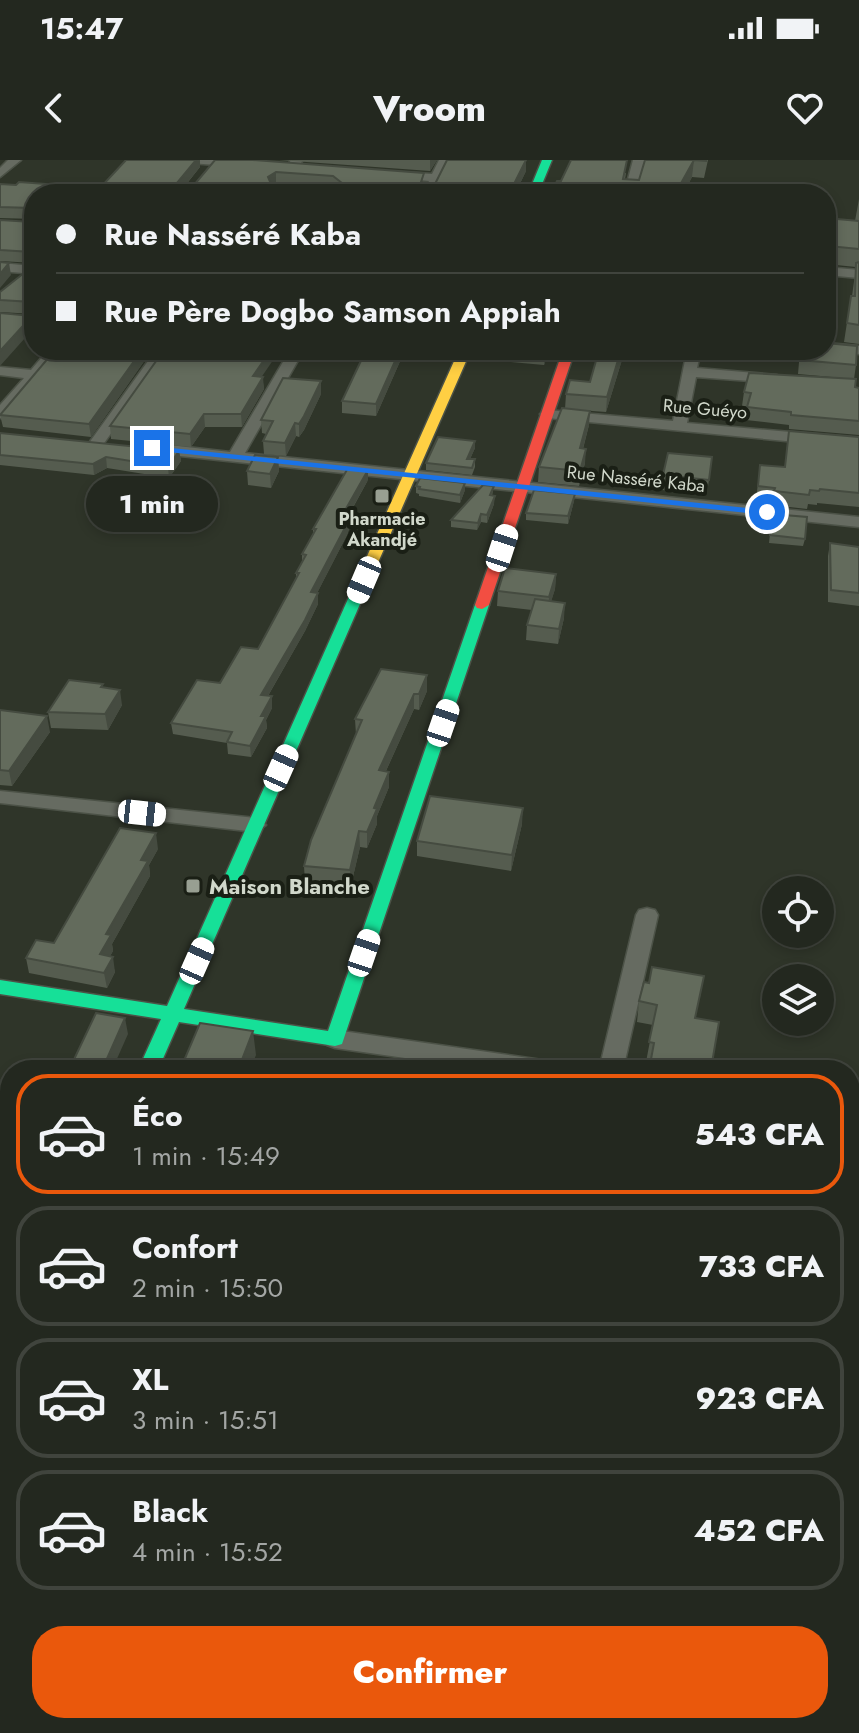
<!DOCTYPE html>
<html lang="fr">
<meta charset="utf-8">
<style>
:root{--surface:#23281f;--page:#2b3028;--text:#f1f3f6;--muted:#a3a6a4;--line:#40443d;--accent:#ea580c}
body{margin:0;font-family:Jost,sans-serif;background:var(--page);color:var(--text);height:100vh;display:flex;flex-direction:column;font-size:30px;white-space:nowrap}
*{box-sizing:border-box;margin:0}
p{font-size:26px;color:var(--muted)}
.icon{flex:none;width:44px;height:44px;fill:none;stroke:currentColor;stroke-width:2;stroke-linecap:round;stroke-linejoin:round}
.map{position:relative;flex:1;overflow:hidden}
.panel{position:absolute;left:0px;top:900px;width:860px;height:674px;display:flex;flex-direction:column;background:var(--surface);border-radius:32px 32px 0 0;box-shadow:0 4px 12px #0003,0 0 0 2px var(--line)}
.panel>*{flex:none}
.top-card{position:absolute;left:24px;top:24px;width:812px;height:176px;border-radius:32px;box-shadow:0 4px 12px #0003,0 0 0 2px var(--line);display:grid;align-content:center;height:176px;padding:0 32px;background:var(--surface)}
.buttons{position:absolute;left:762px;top:716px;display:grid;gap:16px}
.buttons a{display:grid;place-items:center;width:72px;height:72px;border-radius:50%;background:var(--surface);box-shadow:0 4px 12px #0003,0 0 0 2px var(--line);font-size:40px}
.end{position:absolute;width:36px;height:36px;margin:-18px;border:10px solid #1a73e8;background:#fff;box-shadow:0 0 0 4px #fff}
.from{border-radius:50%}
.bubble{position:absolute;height:56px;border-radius:28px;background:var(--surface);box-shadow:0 4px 12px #0003,0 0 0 2px var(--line);font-size:26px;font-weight:800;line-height:56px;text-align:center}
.car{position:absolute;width:24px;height:48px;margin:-24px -12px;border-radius:10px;box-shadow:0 0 6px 2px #0007;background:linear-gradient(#fff 24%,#345 0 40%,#fff 0 76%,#345 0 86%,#fff 0)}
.top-card b{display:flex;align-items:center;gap:28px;height:76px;font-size:30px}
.top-card b+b{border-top:2px solid var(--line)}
.top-card i{width:20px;height:20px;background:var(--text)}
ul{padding:14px 0 0;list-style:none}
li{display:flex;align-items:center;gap:24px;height:120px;margin:0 16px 12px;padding:0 16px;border:4px solid var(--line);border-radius:32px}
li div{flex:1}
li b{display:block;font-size:30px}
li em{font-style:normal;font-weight:800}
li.current{border-color:var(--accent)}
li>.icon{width:72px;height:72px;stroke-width:1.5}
.action{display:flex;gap:16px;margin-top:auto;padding:16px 32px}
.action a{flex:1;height:92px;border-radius:32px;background:var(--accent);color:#fff;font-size:32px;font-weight:800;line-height:92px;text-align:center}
.status{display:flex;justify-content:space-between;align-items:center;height:56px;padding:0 40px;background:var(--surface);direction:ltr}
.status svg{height:22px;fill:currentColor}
header{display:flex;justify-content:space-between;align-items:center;height:104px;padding:0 32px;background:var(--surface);font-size:36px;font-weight:800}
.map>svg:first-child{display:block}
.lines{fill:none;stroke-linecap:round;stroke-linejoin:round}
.street-casing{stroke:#4c5247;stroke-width:3}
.fast-casing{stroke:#4c5247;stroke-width:3}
.slow-casing{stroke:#4c5247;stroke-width:3}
.jam-casing{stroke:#4c5247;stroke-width:3}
.street{fill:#666b61;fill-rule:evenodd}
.fast{fill:#16e098;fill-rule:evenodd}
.slow{fill:#ffcf43;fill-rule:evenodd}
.jam{fill:#f24e42;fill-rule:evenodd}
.wall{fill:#555c4f}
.shaded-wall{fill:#454b40}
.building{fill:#636b5c;stroke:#454b40;stroke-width:2;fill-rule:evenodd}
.route{fill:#1a73e8}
.poi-dot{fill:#989f92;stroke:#1a1f15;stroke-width:3}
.labels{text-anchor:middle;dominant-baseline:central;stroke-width:8;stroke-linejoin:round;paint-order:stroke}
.far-street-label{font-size:18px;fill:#d1d8cb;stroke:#1a1f15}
.far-poi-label{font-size:18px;font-weight:bold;fill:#d1d8cb;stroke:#1a1f15}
.poi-label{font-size:22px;font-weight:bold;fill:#d1d8cb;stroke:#1a1f15;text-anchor:start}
</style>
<div class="status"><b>15:47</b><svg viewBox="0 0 49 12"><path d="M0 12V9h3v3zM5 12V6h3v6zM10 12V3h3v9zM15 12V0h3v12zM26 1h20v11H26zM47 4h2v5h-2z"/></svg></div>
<header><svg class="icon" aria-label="back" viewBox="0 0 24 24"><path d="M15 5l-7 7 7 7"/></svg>Vroom<svg class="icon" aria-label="heart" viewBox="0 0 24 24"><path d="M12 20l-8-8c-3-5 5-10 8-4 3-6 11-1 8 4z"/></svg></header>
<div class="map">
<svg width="859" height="1573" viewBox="0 0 859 1573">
<rect width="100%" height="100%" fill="#2f3529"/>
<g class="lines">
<g class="street-casing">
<path id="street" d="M8 0H21L0 17V8Z
M184 0H235L249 4 243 7 190 3Z
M291 0H303L280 34H268Z
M439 0H451L434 34H422L429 21 397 18 391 15 397 12 432 14Z
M633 0H645L636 34H624Z
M0 103 34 106V114L0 111Z
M826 107 859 110V118L826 115Z
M826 183 859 186V194L821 190H826Z
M48 190H63L5 257 0 258V245L24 218 0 215V207L31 210Z
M156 190H170L102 286H92L89 283Z
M290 190H304L245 293 859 357V367L152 293 144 288 152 283 230 292Z
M687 190H701L697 208 777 215 784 219 777 223 696 217 687 263 859 278V288L547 258 540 254 547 250 673 261Z
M0 631 256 658 266 665 256 672 0 643Z
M647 748 655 750 658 755 623 910H599L636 755 639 750Z
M335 870 549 901 557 904 561 910H489L335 888 327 885 323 879 327 873Z
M453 1564H485L483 1573H451Z"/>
</g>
<g class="fast-casing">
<path id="fast" d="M542 0H552L538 34H528Z
M363 417 370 421 184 849 328 871 475 445 482 441 487 442 489 445 342 884 335 886 179 862 158 910H138L161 859 0 834V820L167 846 356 421Z"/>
</g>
<g class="slow-casing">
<path id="slow" d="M459 190H471L370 421 363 425 358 424 356 421Z
M10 1210V1246L0 1253V1217Z"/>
</g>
<g class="jam-casing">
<path id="jam" d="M563 190H575L489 445 482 449 477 448 475 445Z"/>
</g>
<use href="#street" class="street"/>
<use href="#fast" class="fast"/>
<use href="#slow" class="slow"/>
<use href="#jam" class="jam"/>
</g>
<path class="wall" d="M126 0H200V7L185 26 194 25 215 0 424 24V26H434L526 11 515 34H34V59L0 58V24L100 28Z
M279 0H437L430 11Z
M645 0H708L704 18 692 17 683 34 561 21 626 13 625 19 639 20Z
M859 39V184L844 182 851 136H852L856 107 826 104V58L855 61Z
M0 60 32 62 34 60V103L0 101Z
M34 105V154L0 152V132Z
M152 190 91 277 3 267 0 255Z
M306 190H405L376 256 342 253V241L363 196 306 192Z
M480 190H550L544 205 480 199Z
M580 190H625L606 252 565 249 566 234 590 222 598 194 581 192Z
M800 190 856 205 854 219 798 214Z
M262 216 264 229 242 267H205L191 287 111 279 110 266Z
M855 227 859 228V275L789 269V265L746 260 748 246H742L744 232Z
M321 234 304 270 299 277 296 276 286 296 264 294 263 281 266 274 262 273 261 260Z
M589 265 583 289 585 303 579 326 538 322 539 307Z
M789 271 859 277V347L817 343V345L808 344 807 349 772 345 773 342 756 340 760 305 785 307Z
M0 273 179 291 181 301 169 318 107 308 94 315 0 305Z
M475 281V288L470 299H475V307L472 315 426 310V303Z
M278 297 279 311 271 328 248 325 247 311Z
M712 297 707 334 662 330 663 315Z
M368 320 349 355 350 366 347 375 317 433 318 444 305 471 268 536H272V548L266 560 267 568 251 597 228 594 227 583 173 574 171 563 258 489 296 418V413L302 402V394L313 375V369Z
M416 326 465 330 460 343 419 336V334L416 333Z
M494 326 492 336 494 344 487 363 481 362 477 370 451 367V360Z
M575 334 574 341 568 364 526 360V353Z
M772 354 805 379 803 386 769 383Z
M830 383 859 387V446L828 442V396Z
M556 414 555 429 551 441 564 458 558 484 526 480 527 465 532 450 497 446 498 431Z
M427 515V531L419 550 414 549 386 611 389 627 377 656V664L367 688 360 687 351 725 305 722 304 706 356 575 355 559Z
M103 527 122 545 108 570 51 568 48 552Z
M0 550 50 572 12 626 0 625Z
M522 664 511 711 417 696V681Z
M158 689 149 705 150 716 112 784 113 791 110 796 115 812 107 828 29 813 26 798 54 783Z
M704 816 700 837 650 903 646 902 653 865 637 862 639 841 649 823Z"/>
<path class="shaded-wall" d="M196 0H200V7L178 34 177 23Z
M430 0H437L430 11Z
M526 0V11L515 34H513V26Z
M694 0 692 17 683 34H675Z
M276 12V23L269 28 268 17Z
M829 86 826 104V90Z
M9 103 11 115 0 128V114Z
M32 156 34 168 0 206V191Z
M142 190H152L91 277 89 264Z
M271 190H280L254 228 253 216Z
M400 190H405L376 256V244Z
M545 190H550L544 205V191Z
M621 190H625L606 252 607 237Z
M263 217 264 229 242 267 241 254Z
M321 221V234L304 270 299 277V264Z
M590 251 589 265 579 303 580 288Z
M204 254 205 267 191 287 190 274Z
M295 263 296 276 286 296 285 283Z
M475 281V288L467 306V299Z
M586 289 585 303 579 326 580 311Z
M179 291 181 301 169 318 168 307Z
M106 297 107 308 94 315 93 304Z
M278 297 279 311 271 328 270 314Z
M368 310V320L343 365V354Z
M465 323V330L460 343V335Z
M575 334 574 341 568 364V356Z
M495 336 494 344 487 363V355Z
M481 354V362L477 370 478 363Z
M349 355 350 366 347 375 312 443 311 432Z
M556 414 555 429 548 452 549 437Z
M318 433V444L305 471 262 546 261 535Z
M565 443 564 458 558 484 559 469Z
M427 515V531L419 550V534Z
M120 530 122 545 108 570 105 554Z
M414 534V549L379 626V610Z
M272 536V548L266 560 267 568 251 597 250 586 261 556Z
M47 556 50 572 12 626 9 611Z
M389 612V627L377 656V664L367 688V672L374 648Z
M523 648 522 664 511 711 512 695Z
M359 671 360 687 351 725 350 710Z
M156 673 158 689 149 705 150 716 112 784 113 791 103 810 100 794 106 774 141 700Z
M113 797 115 812 107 828 104 813Z
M125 858 128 874 112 910H102Z
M253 871 256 895 250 910H238Z"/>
<path class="building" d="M126 0H196L177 23 180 26 194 25 215 0H253L424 13 420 25 434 26 447 0H526L513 26H494L490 34H34V54L32 48 0 47V24L16 25 19 22 100 28ZM276 12 333 16 342 23 339 26 271 24 268 17Z
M571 0H627L623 19 639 20 645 0H706V1L694 0 675 34H551L557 21H561Z
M826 58 859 61V89L829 86 826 90Z
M0 60 32 62 34 60V93L32 92 0 90Z
M0 102 9 103 0 114Z
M859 102V165L847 163 851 136H855L856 103Z
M34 105V149L32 142 0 140V132Z
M0 153 32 156 0 191Z
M826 183 857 186 856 205 800 200 801 190H826Z
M55 190H142L89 264 0 255Z
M164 190H271L253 216 263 217 241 254H204L190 274 110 266Z
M366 190H400L376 244 342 241Z
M599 190H621L607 237 566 234 570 220 590 222Z
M749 213 856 219 855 227 859 228V261L791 255V252L747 247 751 233 744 232Z
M283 218 321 221 304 256 299 264 295 263 285 283 263 281 273 261 261 260Z
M562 248 590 251 580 288 586 289 580 311 539 307Z
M789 271 859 277V333L820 329 819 331 810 330 809 335 774 331 775 328 758 326 760 305 785 307Z
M0 273 179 291 168 307 106 297 93 304 0 295Z
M438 277 475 281 467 299H475L472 308 426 303Z
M668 293 712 297 709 320 663 315Z
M255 295 278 297 270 314 247 311Z
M348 308 368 310 343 354 349 355 347 364 311 432 318 433 305 460 261 535 272 536 261 556H266L250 586 227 582 232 572 171 563 197 520 220 523 241 487 258 489 299 413H296L306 395 302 394 316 369H313Z
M420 318 465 323 460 335 419 329 420 327 416 326Z
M483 325 494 326 490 335 495 336 487 355 481 354 478 363 451 360Z
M534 330 575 334 568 356 526 353Z
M772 354 807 357 805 379 770 375Z
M830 383 859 387V433L831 430Z
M505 408 556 414 549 437 498 431Z
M535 439 565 443 559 469 527 465Z
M381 509 427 515 419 534H414L379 610 389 612 374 648 377 649 367 672 359 671 350 710 304 706 311 680 362 560 355 559Z
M69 520 103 524 101 527 120 530 105 554 48 552Z
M0 550 47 556 9 611 0 610Z
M430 636 523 648 512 695 417 681Z
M120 668 156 673 141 700 148 701 106 774 111 775 100 794 113 797 104 813 26 798 36 780 54 783Z
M652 807 704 816 695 858 719 862 712 903 743 910H649L654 883 649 882 657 845 639 841 644 822 649 823Z
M96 853 125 858 102 910H69Z
M200 863 253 871 238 910H180Z"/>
<path class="route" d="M152 286 767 350 772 352 767 355 149 290Z"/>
<g class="poi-dot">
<rect x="374" y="328" width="16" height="16" rx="4"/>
<rect x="185" y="718" width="16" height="16" rx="4"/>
</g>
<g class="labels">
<g class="far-street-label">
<text transform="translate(705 249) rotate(5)">Rue Guéyo</text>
<text transform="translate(636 319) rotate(6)">Rue Nasséré Kaba</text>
</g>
<g class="far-poi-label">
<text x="382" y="359">Pharmacie<tspan x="382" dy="21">Akandjé</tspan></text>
</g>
<g class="poi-label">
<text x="209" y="726">Maison Blanche</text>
</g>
</g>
</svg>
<div class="buttons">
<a><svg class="icon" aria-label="locate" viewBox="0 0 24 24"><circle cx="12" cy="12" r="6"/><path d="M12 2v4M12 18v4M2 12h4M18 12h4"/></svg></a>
<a><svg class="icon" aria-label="layers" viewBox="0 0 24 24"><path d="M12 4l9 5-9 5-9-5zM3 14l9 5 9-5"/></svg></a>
</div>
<i class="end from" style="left:767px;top:352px"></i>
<i class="end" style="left:152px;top:288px"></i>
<div class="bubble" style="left:86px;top:316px;width:132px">1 min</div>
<i class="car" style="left:502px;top:388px;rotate:18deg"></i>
<i class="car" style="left:364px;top:420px;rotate:203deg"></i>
<i class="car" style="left:443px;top:563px;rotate:19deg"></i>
<i class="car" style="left:281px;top:608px;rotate:24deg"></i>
<i class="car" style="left:142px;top:653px;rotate:96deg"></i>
<i class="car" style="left:364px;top:793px;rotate:19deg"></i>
<i class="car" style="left:197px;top:801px;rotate:24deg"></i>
<div class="top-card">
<b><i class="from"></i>Rue Nasséré Kaba</b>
<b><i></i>Rue Père Dogbo Samson Appiah</b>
</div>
<section class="panel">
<ul>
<li class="current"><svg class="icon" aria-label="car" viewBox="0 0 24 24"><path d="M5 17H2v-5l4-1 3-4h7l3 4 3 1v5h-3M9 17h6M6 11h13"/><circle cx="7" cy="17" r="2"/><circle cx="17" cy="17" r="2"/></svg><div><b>Éco</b><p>1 min · 15:49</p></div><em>543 CFA</em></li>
<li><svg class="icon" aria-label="car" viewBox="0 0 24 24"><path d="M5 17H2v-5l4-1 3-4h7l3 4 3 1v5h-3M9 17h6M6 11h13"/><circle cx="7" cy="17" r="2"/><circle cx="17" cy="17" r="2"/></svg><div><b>Confort</b><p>2 min · 15:50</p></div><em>733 CFA</em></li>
<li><svg class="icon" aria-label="car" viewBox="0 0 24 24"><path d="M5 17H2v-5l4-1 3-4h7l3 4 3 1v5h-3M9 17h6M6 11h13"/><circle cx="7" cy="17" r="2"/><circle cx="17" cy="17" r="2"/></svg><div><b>XL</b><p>3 min · 15:51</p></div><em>923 CFA</em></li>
<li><svg class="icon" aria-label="car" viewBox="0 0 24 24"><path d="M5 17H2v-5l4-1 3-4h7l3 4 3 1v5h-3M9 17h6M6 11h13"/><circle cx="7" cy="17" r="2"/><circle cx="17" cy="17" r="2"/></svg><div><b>Black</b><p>4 min · 15:52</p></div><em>452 CFA</em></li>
</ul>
<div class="action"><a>Confirmer</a></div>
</section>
</div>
